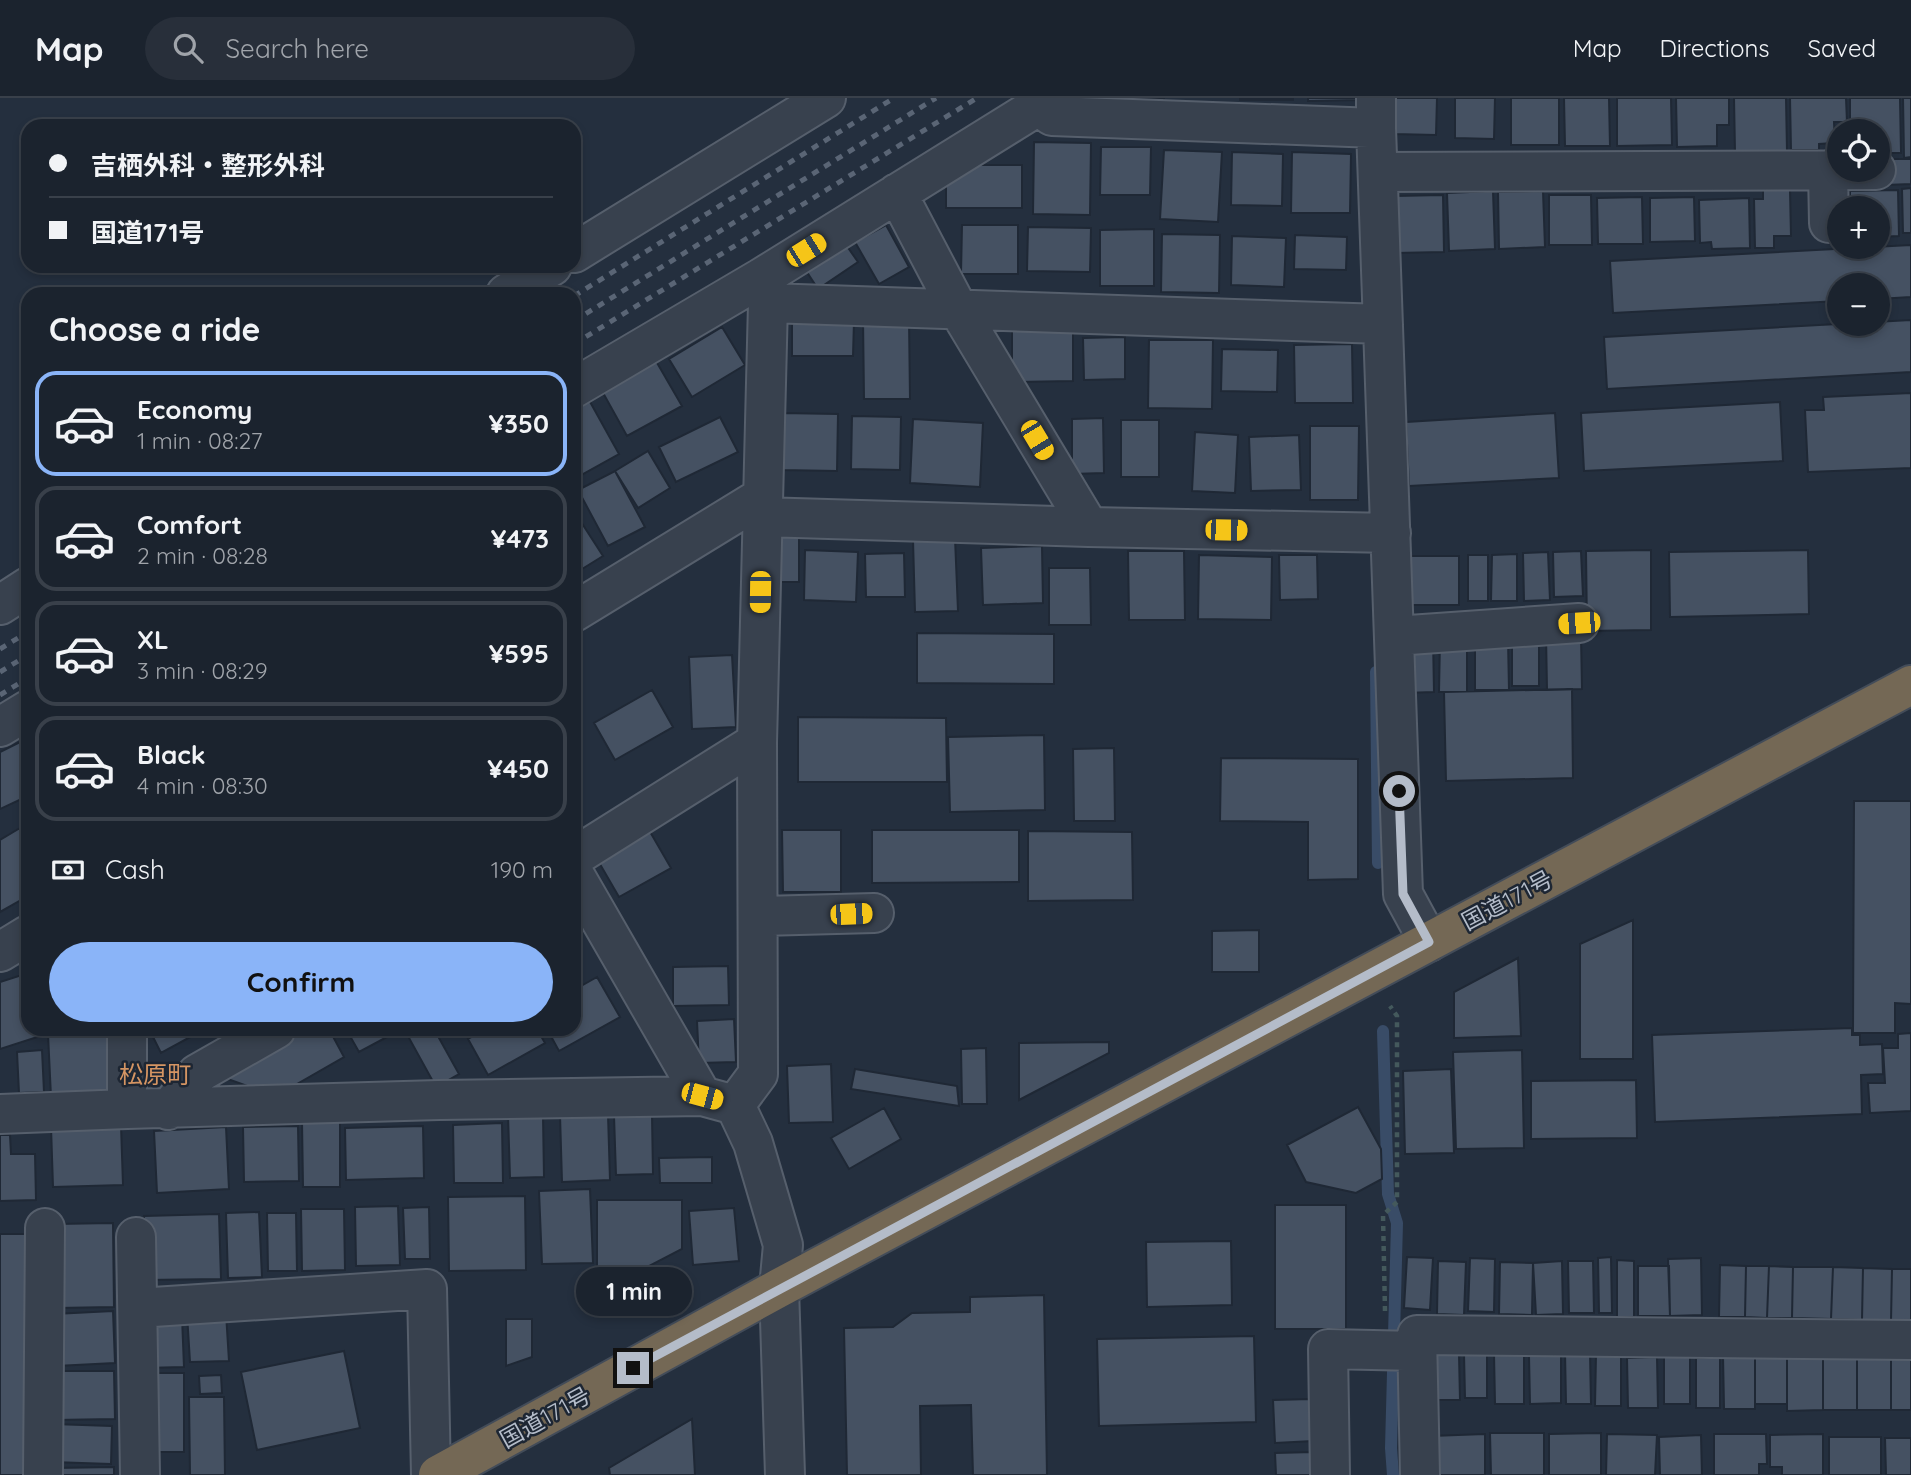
<!DOCTYPE html>
<meta charset="utf-8">
<style>
:root{--surface:#1b232e;--page:#282f3a;--text:#f1f3f6;--muted:#a0a4aa;--line:#39404a;--accent:#8ab4f8}
body{margin:0;font-family:Quicksand,"Noto Sans JP",sans-serif;background:var(--page);color:var(--text);height:100vh;display:flex;flex-direction:column;font-size:26px;white-space:nowrap}
*{box-sizing:border-box;margin:0}
p{font-size:23px;color:var(--muted)}
.icon{flex:none;width:38px;height:38px;fill:none;stroke:currentColor;stroke-width:2;stroke-linecap:round;stroke-linejoin:round}
.map{position:relative;flex:1;overflow:hidden}
.panel{position:absolute;left:21px;top:189px;width:560px;height:749px;display:flex;flex-direction:column;background:var(--surface);border-radius:21px;box-shadow:0 4px 10px #0003,0 0 0 2px var(--line)}
.panel>*{flex:none}
.hud{position:absolute;left:21px;top:21px;width:560px;height:154px;border-radius:21px;box-shadow:0 4px 10px #0003,0 0 0 2px var(--line);display:grid;align-content:center;height:154px;padding:0 28px;background:var(--surface)}
.controls{position:absolute;left:1827px;top:21px;display:grid;gap:14px}
.controls a{display:grid;place-items:center;width:63px;height:63px;border-radius:50%;background:var(--surface);box-shadow:0 4px 10px #0003,0 0 0 2px var(--line);font-size:35px}
.end{position:absolute;width:32px;height:32px;margin:-16px;border:9px solid #b4bcc9;background:#111;box-shadow:0 0 0 4px #111}
.from{border-radius:50%}
.bubble{position:absolute;height:49px;border-radius:24px;background:var(--surface);box-shadow:0 4px 10px #0003,0 0 0 2px var(--line);font-size:23px;font-weight:700;line-height:49px;text-align:center}
.car{position:absolute;width:21px;height:42px;margin:-21px -10px;border-radius:9px;box-shadow:0 0 5px 2px #0007;background:linear-gradient(#f5c518 24%,#345 0 40%,#f5c518 0 76%,#345 0 86%,#f5c518 0)}
.hud b{display:flex;align-items:center;gap:24px;height:66px;font-size:26px}
.hud b+b{border-top:2px solid var(--line)}
.hud i{width:18px;height:18px;background:var(--text)}
ul{padding:0;list-style:none}
li{display:flex;align-items:center;gap:21px;height:105px;margin:0 14px 10px;padding:0 14px;border:4px solid var(--line);border-radius:21px}
li div{flex:1}
li b{display:block;font-size:26px}
li em{font-style:normal;font-weight:700}
li.current{border-color:var(--accent)}
li>.icon{width:63px;height:63px;stroke-width:1.5}
h2{padding:0 28px;font-size:32px;line-height:84px}
.pay{display:flex;align-items:center;gap:18px;height:77px;padding:0 28px;font-size:26px}
.pay p{margin-inline-start:auto}
.action{display:flex;gap:14px;margin-top:auto;padding:14px 28px}
.action a{flex:1;height:80px;border-radius:42px;background:var(--accent);color:#111;font-size:28px;font-weight:700;line-height:80px;text-align:center}
header{display:flex;align-items:center;gap:42px;box-sizing:border-box;height:98px;padding:0 35px;background:var(--surface);border-bottom:2px solid var(--line)}
header strong{font-size:33px}
nav{display:flex;gap:38px;margin-inline-start:auto;font-size:24px}
.search{width:490px;height:63px;background:var(--page);display:flex;align-items:center;gap:18px;box-sizing:border-box;padding:0 24px;border-radius:38px;color:var(--muted);font-size:26px}
.map>svg:first-child{display:block}
.lines{fill:none;stroke-linecap:round;stroke-linejoin:round}
.stream{stroke:#394c67;stroke-width:12}
.building{fill:#455162;stroke:#1f2835;stroke-width:2}
.minor-casing{stroke:#565f6c;stroke-width:42}
.highway-casing{stroke:#434c59;stroke-width:42}
.path{stroke:#44595c;stroke-width:4.5;stroke-dasharray:5 5;stroke-linecap:butt}
.minor{stroke:#38414e;stroke-width:38}
.highway{stroke:#746855;stroke-width:38}
.rail{stroke:#5a6575;stroke-width:5;stroke-dasharray:7 7;stroke-linecap:butt}
.route{stroke:#b4bcc9;stroke-width:9}
.labels{text-anchor:middle;dominant-baseline:central;stroke-width:5;stroke-linejoin:round;paint-order:stroke}
.street-label{font-size:23px;fill:#b4bcc9;stroke:#1d2633}
.neighbourhood-label{font-size:24px;fill:#d59563;stroke:#1d2633}
</style>
<header>
<strong>Map</strong>
<div class="search"><svg class="icon" aria-label="search" viewBox="0 0 24 24"><circle cx="10" cy="10" r="6"/><path d="M15 15l6 6"/></svg>Search here</div>
<nav><a>Map</a><a>Directions</a><a>Saved</a></nav>
</header>
<div class="map">
<svg width="1911" height="1377" viewBox="0 0 1911 1377">
<rect width="100%" height="100%" fill="#242f3e"/>
<g class="lines">
<path class="stream" d="M1376 574 1378 765
M1383 933 1388 1096 1397 1125 1391 1350 1393 1377"/>
</g>
<path class="building" d="M1119 0H1164V7L1119 6Z
M1240 0H1293V2H1240Z
M1308 0H1360V2L1308 3Z
M1393 0H1437L1436 37 1393 36Z
M1455 0H1495L1494 41 1455 40Z
M1511 0H1559V47H1511Z
M1564 0H1609L1610 48H1565Z
M1617 0H1671L1672 47 1617 48Z
M1676 0H1729V27H1717V48L1677 49Z
M1734 0H1786L1787 53 1735 54Z
M1790 0H1846L1847 24H1834L1835 45 1819 46V52H1791Z
M1850 0H1900L1901 55H1878V33H1864V26H1850Z
M1903 0H1911V59L1904 60Z
M1034 44 1091 45 1090 117 1033 116Z
M1101 49H1151L1150 97H1100Z
M1164 52 1222 54 1218 124 1160 121Z
M1232 54 1283 56 1282 108 1231 107Z
M1292 54 1351 56 1350 115H1291Z
M1886 61H1911V86L1886 87Z
M946 67H1022V110H946Z
M1911 90V135H1903L1902 91Z
M1763 92H1790L1791 138H1774V150H1755L1754 101H1763Z
M1898 92 1899 138 1878 139V110H1850V93Z
M1493 93 1495 151 1449 153 1447 95Z
M1543 93 1545 149 1499 151 1498 94Z
M1443 97 1444 154 1395 155 1394 98Z
M1549 97H1591L1592 147H1549Z
M1642 99 1643 146H1598L1597 100Z
M1694 99 1695 143 1650 144V100Z
M1749 100 1750 150 1712 151 1711 144 1700 145 1699 102Z
M886 127 909 169 879 186 855 144Z
M962 127H1018V176H961Z
M1028 129 1091 130 1090 174 1027 173Z
M1154 131V188H1100V132Z
M1162 136 1220 137 1219 195 1161 194Z
M1295 137 1347 139 1346 172 1294 171Z
M1232 138 1286 140 1284 189 1231 187Z
M842 141 858 164 818 191 803 168Z
M1911 147V199L1878 201V187H1839V203L1613 215 1610 163Z
M909 220 910 301H864L863 221Z
M792 222 854 223 853 258H792Z
M1911 222V274L1607 291 1604 239Z
M722 229 745 267 692 299 669 261Z
M1073 230V283L1012 284V231Z
M1125 239V281L1084 282 1083 240Z
M1149 242H1213L1212 311 1148 310Z
M1352 246 1353 305H1295L1294 247Z
M1222 251 1278 252 1277 294 1221 293Z
M656 263 682 308 627 338 602 293Z
M1911 295V370L1808 374 1805 312H1824L1823 299Z
M589 302 619 356 574 381V311Z
M1780 304 1783 363 1584 373 1581 315Z
M781 315 838 316 837 373 780 372Z
M1555 315 1559 380 1409 388 1406 324Z
M852 318 901 319 900 372 851 371Z
M720 319 738 354 676 384 659 349Z
M1103 320 1104 375 1072 376V321Z
M913 321 983 325 980 389 910 385Z
M1121 322H1159V379H1121Z
M1310 328H1359L1358 402H1310Z
M1195 334 1238 337 1235 395 1192 393Z
M1299 337 1301 392 1251 393 1249 339Z
M648 353 670 390 638 410 615 373Z
M615 373 645 429 608 448 578 392Z
M574 413 603 458 574 476Z
M775 438H799V484H775Z
M955 440 958 513 915 514 913 442Z
M1042 448 1043 505 983 507 981 450Z
M805 452 858 454 856 504 804 502Z
M1651 452V532L1587 533 1586 453Z
M1808 452 1809 516 1670 519 1669 454Z
M1128 453H1184L1185 522H1129Z
M1581 453 1583 498 1554 499 1553 454Z
M1548 454 1550 502 1524 503 1523 455Z
M904 455 905 499H866L865 456Z
M1517 456V503H1491L1492 457Z
M1199 457 1272 459 1271 522 1198 521Z
M1279 457H1317L1318 501 1280 502Z
M1468 457H1488V503H1468Z
M1410 458H1459V507H1410Z
M1049 470H1090L1091 527H1049Z
M917 535 1054 536V586L917 585Z
M1546 537H1581L1582 591 1547 592Z
M1433 539 1434 594 1404 595 1403 540Z
M1440 541H1467V594H1439Z
M1508 541 1509 592H1475V542Z
M1512 542H1539V588H1512Z
M732 557 736 629 692 631 689 559Z
M1572 591 1573 680 1446 683 1444 594Z
M652 592 673 629 615 662 594 625Z
M798 619 946 620 947 684H798Z
M1044 637 1045 712 950 714 948 639Z
M28 640V698L0 711V654Z
M1114 650 1115 723H1074L1073 651Z
M1221 660 1358 661V781L1308 782V724L1220 723Z
M1854 703H1911V906L1895 905V935H1853Z
M20 730 28 743V798L0 814V742Z
M649 732 671 770 619 799 597 761Z
M782 732H841V794H783Z
M872 732H1019V784L872 785Z
M1028 733 1132 734 1133 802 1028 803Z
M1633 822V961H1580V846Z
M1259 832V874H1212V833Z
M1518 860 1521 938 1454 940V894Z
M728 868 729 907 673 908V869Z
M28 875V931L56 933 0 951V884Z
M597 879 620 919 559 953 547 931H574V892Z
M734 921 736 964 699 965 697 923Z
M1852 930V937H1860V947L1882 946 1883 976 1861 977 1862 1016 1655 1024 1652 937Z
M149 931H205L161 955Z
M309 931H329L344 959 276 998 222 979Z
M346 931H402L359 954Z
M425 931H434L459 976 436 989 409 940Z
M486 931H537L545 945 488 977 468 941Z
M109 933 112 997 51 999 48 936Z
M1911 935V1013L1870 1015 1868 985H1885L1883 950H1898V936Z
M1109 944V955L1019 1002V945Z
M986 950 987 1006H962L961 951Z
M42 952 44 994 19 995 17 954Z
M1522 952 1524 1050 1456 1051 1453 954Z
M831 966 833 1024 789 1025 787 968Z
M855 971 957 988 959 1008 851 991Z
M1451 971 1454 1055 1405 1056 1403 973Z
M1636 982 1637 1040 1531 1041V983Z
M1358 1009 1381 1051 1382 1081 1356 1095 1306 1084 1287 1047Z
M884 1010 901 1041 849 1071 831 1040Z
M608 1016 610 1082 562 1084 560 1017Z
M508 1017H543L544 1079 510 1080Z
M652 1017 653 1076 616 1077 614 1018Z
M302 1024H340V1089H303Z
M502 1025 503 1085H454L453 1027Z
M121 1027 123 1087 53 1089 51 1029Z
M298 1028 299 1083 244 1084 243 1029Z
M423 1028 424 1080 346 1082 345 1030Z
M226 1029 229 1091 157 1095 154 1033Z
M0 1037H10L11 1056H35L36 1102 0 1103Z
M712 1059V1085H660L659 1060Z
M590 1091 593 1165 542 1166 539 1093Z
M525 1098 526 1172 449 1173 448 1099Z
M597 1102H682V1151L597 1195Z
M1275 1107H1346V1231H1275Z
M398 1108 400 1167 356 1168 355 1109Z
M429 1109 430 1161H405L403 1110Z
M734 1110 739 1163 693 1167 689 1113Z
M301 1111H344L345 1172 302 1173Z
M259 1114 262 1179 228 1180 226 1115Z
M267 1115H296L297 1173H268Z
M219 1116 221 1181 145 1182 144 1118Z
M113 1125 114 1209 57 1210 55 1126Z
M0 1136H33L34 1377H0Z
M1231 1143 1232 1207 1147 1209 1146 1144Z
M1407 1159 1433 1160 1430 1212 1404 1210Z
M1611 1159 1612 1215H1599L1598 1160Z
M1470 1160 1495 1161 1494 1214 1468 1213Z
M1701 1160 1702 1217 1670 1218 1668 1161Z
M1617 1162 1634 1163V1219H1617Z
M1438 1163 1466 1164 1464 1217 1437 1216Z
M1562 1163 1563 1216 1536 1217 1533 1165Z
M1568 1163H1593L1594 1215H1569Z
M1500 1164 1533 1165 1532 1217 1499 1216Z
M1720 1167 1746 1168 1745 1219H1719Z
M1638 1168H1669L1670 1218H1638Z
M1746 1168H1769L1767 1220 1745 1219Z
M1769 1168 1793 1169 1792 1220H1767Z
M1793 1169H1833L1831 1221 1792 1220Z
M1833 1169 1863 1170 1862 1222 1831 1221Z
M1863 1170 1892 1171 1891 1223 1862 1222Z
M1892 1171H1911V1223H1891Z
M1044 1197 1047 1377H973L971 1307 920 1308 921 1377H847L844 1230 893 1229 912 1215 970 1214V1199Z
M113 1213 115 1265 56 1268 54 1216Z
M226 1215 229 1263 190 1264 187 1216Z
M182 1219 184 1269 144 1270 143 1220Z
M506 1221H532V1259L506 1268Z
M1254 1238 1256 1324 1099 1328 1097 1241Z
M344 1253 360 1330 257 1352 241 1274Z
M1590 1253 1591 1306H1566L1565 1254Z
M1487 1255V1300H1465L1464 1256Z
M1891 1255V1312H1857V1256Z
M1429 1256H1459L1460 1302H1431Z
M1494 1256H1524V1306H1495Z
M1596 1256 1621 1257V1308H1595Z
M1755 1256V1311H1724L1723 1257Z
M1755 1256H1787V1306H1755Z
M1787 1256H1823V1312L1787 1313Z
M1823 1256H1857V1312H1823Z
M1561 1257V1305L1530 1306 1529 1258Z
M1657 1259 1658 1310H1628L1627 1260Z
M1664 1259H1690V1306H1664Z
M1891 1259H1911V1312H1891Z
M1696 1260H1720V1310H1696Z
M54 1273H114L115 1321 55 1322Z
M153 1275H184V1354H154Z
M221 1277 222 1295 200 1296 199 1278Z
M189 1299H224L225 1377H190Z
M1311 1301 1313 1343 1275 1345 1273 1302Z
M692 1321 695 1377H610L609 1370Z
M53 1326 112 1328 111 1366 52 1364Z
M1490 1335H1544V1377H1491Z
M1601 1335V1377H1549V1336Z
M1485 1336V1377H1431V1338Z
M1607 1336 1657 1337 1655 1377H1606Z
M1714 1336H1766L1767 1366H1759V1377H1714Z
M1823 1336V1377H1782V1369H1770V1337Z
M1701 1337 1702 1377H1660L1659 1339Z
M1829 1339H1881V1377H1829Z
M1885 1340H1911V1377H1886Z
M1313 1354V1377H1276L1275 1355Z
M114 1369V1377H54V1370Z"/>
<g class="lines">
<g class="minor-casing">
<path id="minor" d="M1038 8 1052 18 1376 30V0
M1376 30 1403 796 1429 844
M1828 72 1829 125
M1378 74 1876 72
M897 95 958 211 1089 429 1391 435
M574 155 826 0
M762 182 768 205 1383 226
M506 196 552 168
M574 290 761 180 1051 0
M761 419 1089 429
M0 507 28 489
M574 514 762 399
M1395 538 1579 525
M0 629 28 612
M574 759 757 644
M574 776 702 998
M759 818 874 815
M0 854 28 837
M127 931V1011L439 1002 702 998 735 1007
M735 1007 758 976 757 644 768 205
M735 1007 753 1045 783 1147 779 1190 785 1377
M168 1012 197 976 276 931
M0 1016 127 1011
M136 1139 140 1377
M138 1210 427 1191 431 1377
M43 1377 45 1130
M1330 1377 1328 1251 1417 1253
M1420 1377 1417 1237 1911 1242"/>
</g>
<g class="highway-casing">
<path id="highway" d="M438 1377 779 1190 1911 587"/>
</g>
<path class="path" d="M1385 1213 1383 1117 1397 1104V918L1390 908"/>
<use href="#minor" class="minor"/>
<use href="#highway" class="highway"/>
<path class="rail" d="M574 198 894 0
M574 223 936 0
M574 246 977 0
M0 551 28 534
M0 574 28 557
M0 597 28 580"/>
</g>
<g class="lines">
<path class="route" d="M633 1270 1429 844 1403 796 1399 693"/>
</g>
<g class="labels">
<g class="street-label">
<text transform="translate(1507 802) rotate(-28)">国道171号</text>
<text transform="translate(545 1319) rotate(-29)">国道171号</text>
</g>
<g class="neighbourhood-label">
<text x="155" y="976">松原町</text>
</g>
</g>
</svg>
<div class="controls">
<a><svg class="icon" aria-label="locate" viewBox="0 0 24 24"><circle cx="12" cy="12" r="6"/><path d="M12 2v4M12 18v4M2 12h4M18 12h4"/></svg></a>
<a>+</a>
<a>−</a>
</div>
<i class="end from" style="left:1399px;top:693px"></i>
<i class="end" style="left:633px;top:1270px"></i>
<div class="bubble" style="left:576px;top:1169px;width:116px">1 min</div>
<i class="car" style="left:806px;top:152px;rotate:58deg"></i>
<i class="car" style="left:1037px;top:342px;rotate:149deg"></i>
<i class="car" style="left:1226px;top:432px;rotate:91deg"></i>
<i class="car" style="left:760px;top:494px;rotate:181deg"></i>
<i class="car" style="left:1579px;top:525px;rotate:266deg"></i>
<i class="car" style="left:851px;top:816px;rotate:88deg"></i>
<i class="car" style="left:702px;top:998px;rotate:105deg"></i>
<div class="hud">
<b><i class="from"></i>吉栖外科・整形外科</b>
<b><i></i>国道171号</b>
</div>
<section class="panel">
<h2>Choose a ride</h2>
<ul>
<li class="current"><svg class="icon" aria-label="car" viewBox="0 0 24 24"><path d="M5 17H2v-5l4-1 3-4h7l3 4 3 1v5h-3M9 17h6M6 11h13"/><circle cx="7" cy="17" r="2"/><circle cx="17" cy="17" r="2"/></svg><div><b>Economy</b><p>1 min · 08:27</p></div><em>¥350</em></li>
<li><svg class="icon" aria-label="car" viewBox="0 0 24 24"><path d="M5 17H2v-5l4-1 3-4h7l3 4 3 1v5h-3M9 17h6M6 11h13"/><circle cx="7" cy="17" r="2"/><circle cx="17" cy="17" r="2"/></svg><div><b>Comfort</b><p>2 min · 08:28</p></div><em>¥473</em></li>
<li><svg class="icon" aria-label="car" viewBox="0 0 24 24"><path d="M5 17H2v-5l4-1 3-4h7l3 4 3 1v5h-3M9 17h6M6 11h13"/><circle cx="7" cy="17" r="2"/><circle cx="17" cy="17" r="2"/></svg><div><b>XL</b><p>3 min · 08:29</p></div><em>¥595</em></li>
<li><svg class="icon" aria-label="car" viewBox="0 0 24 24"><path d="M5 17H2v-5l4-1 3-4h7l3 4 3 1v5h-3M9 17h6M6 11h13"/><circle cx="7" cy="17" r="2"/><circle cx="17" cy="17" r="2"/></svg><div><b>Black</b><p>4 min · 08:30</p></div><em>¥450</em></li>
</ul>
<div class="pay"><svg class="icon" aria-label="cash" viewBox="0 0 24 24"><path d="M3 7h18v10H3z"/><circle cx="12" cy="12" r="2"/></svg>Cash<p>190 m</p></div>
<div class="action"><a>Confirm</a></div>
</section>
</div>
